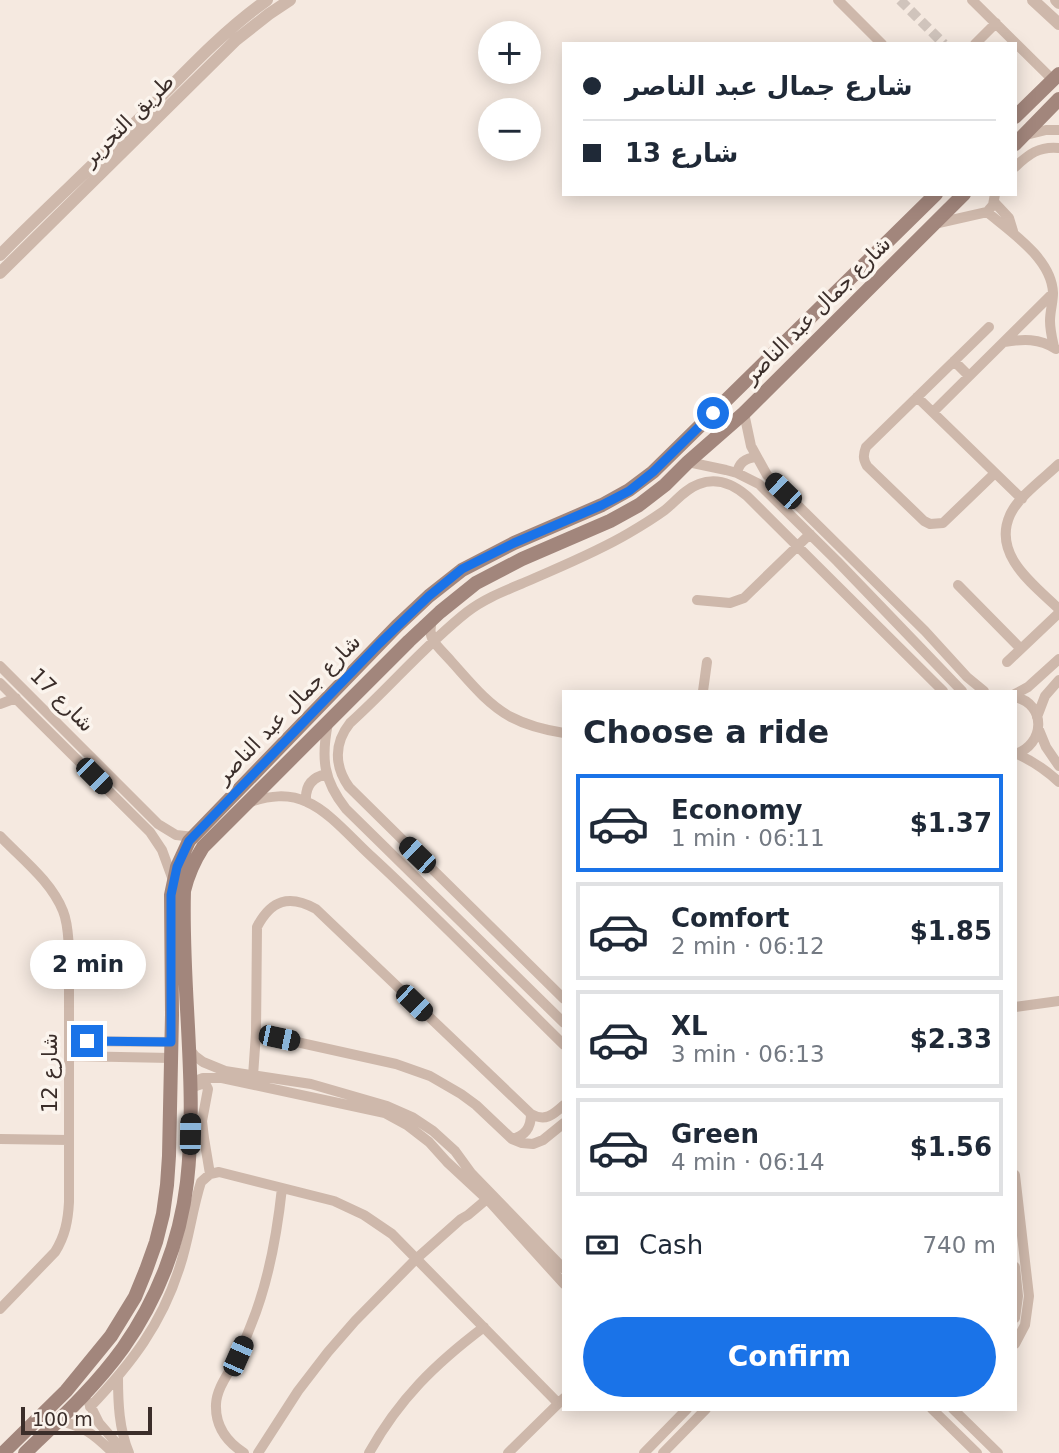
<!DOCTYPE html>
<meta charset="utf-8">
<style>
:root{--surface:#fff;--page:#f6f6f7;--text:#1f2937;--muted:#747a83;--line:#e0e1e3;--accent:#1a73e8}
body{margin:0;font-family:"DejaVu Sans","Noto Sans Arabic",sans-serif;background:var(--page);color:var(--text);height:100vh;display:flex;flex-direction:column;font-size:26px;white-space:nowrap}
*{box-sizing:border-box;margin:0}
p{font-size:23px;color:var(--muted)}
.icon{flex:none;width:38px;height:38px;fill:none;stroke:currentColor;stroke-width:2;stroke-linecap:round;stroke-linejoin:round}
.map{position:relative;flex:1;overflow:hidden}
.drawer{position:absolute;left:562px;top:690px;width:455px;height:721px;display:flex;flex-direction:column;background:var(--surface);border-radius:0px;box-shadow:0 4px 18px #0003}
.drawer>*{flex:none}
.hud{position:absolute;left:562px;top:42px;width:455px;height:154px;border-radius:0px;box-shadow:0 4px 18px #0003;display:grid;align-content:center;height:154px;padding:0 21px;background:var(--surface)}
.buttons{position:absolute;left:478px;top:21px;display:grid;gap:14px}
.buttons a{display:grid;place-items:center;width:63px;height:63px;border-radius:50%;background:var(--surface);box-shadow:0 4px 18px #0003;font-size:35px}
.scale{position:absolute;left:21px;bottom:18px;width:131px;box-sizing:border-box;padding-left:7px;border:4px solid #3b2e2a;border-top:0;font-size:19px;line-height:24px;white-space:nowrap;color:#3b2e2a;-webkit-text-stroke:5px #fbf4ed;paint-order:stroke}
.end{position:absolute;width:32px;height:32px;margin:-16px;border:9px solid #1a73e8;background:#fff;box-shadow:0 0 0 4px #fff}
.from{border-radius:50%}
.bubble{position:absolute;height:49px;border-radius:24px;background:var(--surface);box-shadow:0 4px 18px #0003;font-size:23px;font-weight:700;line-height:49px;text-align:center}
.car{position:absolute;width:21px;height:42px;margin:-21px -10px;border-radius:9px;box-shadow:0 0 5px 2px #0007;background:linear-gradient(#222 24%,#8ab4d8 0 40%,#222 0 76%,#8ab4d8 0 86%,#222 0)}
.hud b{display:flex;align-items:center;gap:24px;height:66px;font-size:26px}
.hud b+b{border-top:2px solid var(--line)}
.hud i{width:18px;height:18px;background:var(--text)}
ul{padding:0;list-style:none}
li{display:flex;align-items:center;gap:21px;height:98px;margin:0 14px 10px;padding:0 7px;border:4px solid var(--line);border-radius:0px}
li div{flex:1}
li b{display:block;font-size:26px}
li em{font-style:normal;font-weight:700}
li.current{border-color:var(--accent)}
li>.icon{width:63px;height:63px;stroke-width:1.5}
h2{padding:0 21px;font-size:32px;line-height:84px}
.pay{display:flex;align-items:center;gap:18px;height:77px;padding:0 21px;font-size:26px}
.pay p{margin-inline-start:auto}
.cta{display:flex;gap:14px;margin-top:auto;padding:14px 21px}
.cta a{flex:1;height:80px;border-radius:42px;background:var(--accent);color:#fff;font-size:28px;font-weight:700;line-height:80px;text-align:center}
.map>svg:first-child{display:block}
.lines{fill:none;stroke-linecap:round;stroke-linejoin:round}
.minor-tunnel{stroke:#d0c4bc;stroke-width:10;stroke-dasharray:10 5;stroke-linecap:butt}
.minor{stroke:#ceb8ab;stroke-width:10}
.tertiary{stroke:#ceb8ab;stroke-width:12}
.secondary{stroke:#a2867c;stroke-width:14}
.route{stroke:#1a73e8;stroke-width:9}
.labels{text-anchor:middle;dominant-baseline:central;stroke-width:7;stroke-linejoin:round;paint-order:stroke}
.street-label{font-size:21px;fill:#3b2e2a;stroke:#fbf4ed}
</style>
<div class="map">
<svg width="1059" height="1453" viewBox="0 0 1059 1453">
<rect width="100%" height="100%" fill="#f5e9e0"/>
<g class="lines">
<path class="minor-tunnel" d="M900 0 944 44"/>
<path class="minor" d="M838 0 882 44
M972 0 1053 80
M975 44 996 23
M1026 135 1046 130H1059
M1015 167C1029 154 1039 146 1059 148
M994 202 1009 218 1013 231
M987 212C1011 232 1052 259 1053 293 1053 303 1050 311 1050 321 1050 330 1052 338 1054 347
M934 224 987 212 993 205 995 194
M989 327 866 447C863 455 863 459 867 466L924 521 930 524 943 523 995 473
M1004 342C1023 339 1039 338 1056 349
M954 361 969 376
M917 397 1022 499
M933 412 1053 293
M744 413 751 446 767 475 925 631 967 677 984 691
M688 462 726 470 737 473 759 484 837 561 962 691
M1059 464C1044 478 1018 497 1010 515 992 555 1034 585 1059 609
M737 473C739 463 745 458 756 457
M958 585 1021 649
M697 600 730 603 744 598 810 534
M433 618C430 626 429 633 433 640 437 647 445 654 451 661 469 681 487 704 511 717 528 726 545 730 564 733
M1007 662 1059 613
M0 666 158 824 176 835 194 837
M0 683 150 832 162 850 173 880
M703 691 707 662
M1015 694 1028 687 1059 659
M1015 697C1047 704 1045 745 1015 754
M0 704 16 698
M1037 717 1045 696 1059 680
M328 723C321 758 323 780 346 809L564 1023
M1039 730 1046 747 1059 766
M1017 754C1033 761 1046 770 1059 782
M306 801C305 786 312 777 327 774
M250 802C269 796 288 793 307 802 329 811 354 841 372 857 438 918 500 982 564 1045
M0 836C22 859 51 881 63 911 68 923 68 936 69 948V1202C68 1221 65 1236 55 1252L0 1309
M564 999 349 787C334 766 334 743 350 723 390 687 425 645 467 612 485 598 507 590 528 581 562 566 597 552 629 533 641 526 654 518 665 510 676 501 685 489 699 484 717 477 733 484 747 496L943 691
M1015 1007 1059 1001
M256 1033 396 1064 430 1076 461 1094 476 1105 512 1139 522 1143 533 1144 543 1140 564 1123
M69 1041 171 1042
M188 1047 195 1056 203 1062 225 1071 311 1084 387 1106 412 1117 433 1131 455 1151 471 1173 564 1269
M69 1056 171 1058
M253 1076 256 1033 257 927C271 900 289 894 316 909L531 1114C545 1122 553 1115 564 1105
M190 1083 203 1078H222L385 1113 407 1125 429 1142 447 1162 489 1201 564 1284
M196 1086 202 1084 206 1085 208 1089 202 1121 204 1138 210 1174
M0 1139 69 1140
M512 1139C525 1136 531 1128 531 1114
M1015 1175 1029 1296 1025 1325 1015 1344
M1015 1267 1018 1296 1015 1318
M118 1377C118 1403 119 1429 129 1453
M89 1403 99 1423 125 1453
M90 1407C131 1364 162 1324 180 1266 189 1239 192 1210 201 1182L210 1174 219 1172 334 1201 364 1215 392 1234 558 1403
M932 1409 977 1453
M953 1409 998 1453
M57 1421C82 1424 96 1436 113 1453
M244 1453C227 1442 215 1426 216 1404 217 1386 231 1371 238 1355 243 1346 247 1335 251 1325 269 1281 277 1235 282 1188
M258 1453 298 1391 328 1352 355 1321 416 1259 461 1219 468 1215 487 1199
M369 1453C399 1399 435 1364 484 1327
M508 1453 564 1398
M644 1453 687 1409
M663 1453 706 1409"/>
<path class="tertiary" d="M1033 0 1059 24
M1056 0 1059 3
M0 255C45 209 93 166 138 120 179 79 219 34 267 0
M0 273 236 40 269 14 290 0"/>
<path class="secondary" d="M1015 117 1059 74
M1015 144 1059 99
M3 1453 66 1391 111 1336 135 1297 146 1270 156 1242 163 1214 167 1185 169 1156 172 1015 171 895 177 867 189 841 397 626 429 596 462 570 514 543 602 505 629 490 653 472 936 194
M25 1453C59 1420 95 1387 123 1348 157 1300 180 1242 187 1182 198 1085 181 988 184 891 188 874 194 861 203 847L409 641 440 612 476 583 522 559 610 521 639 505 665 485 688 462 744 413 964 194"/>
</g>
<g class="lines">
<path class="route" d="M87 1041 171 1042V895L177 867 189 841 379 644 429 596 462 569 514 543 602 505 629 491 653 472 713 413"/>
</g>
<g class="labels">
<g class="street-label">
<text transform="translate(128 120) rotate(-45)">طريق التحرير</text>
<text transform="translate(817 310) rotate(-45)">شارع جمال عبد الناصر</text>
<text transform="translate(62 700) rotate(45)">شارع 17</text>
<text transform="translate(288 709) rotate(-46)">شارع جمال عبد الناصر</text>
<text transform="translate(50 1073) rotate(-90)">شارع 12</text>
</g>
</g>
</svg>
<div class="buttons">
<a>+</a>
<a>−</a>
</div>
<div class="scale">100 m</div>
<i class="end from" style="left:713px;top:413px"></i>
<i class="end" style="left:87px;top:1041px"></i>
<div class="bubble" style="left:30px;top:940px;width:116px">2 min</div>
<i class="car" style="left:783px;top:491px;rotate:314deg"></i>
<i class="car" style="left:94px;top:776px;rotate:135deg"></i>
<i class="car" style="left:417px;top:855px;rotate:314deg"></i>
<i class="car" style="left:414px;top:1003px;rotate:134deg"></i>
<i class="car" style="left:279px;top:1038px;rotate:102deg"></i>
<i class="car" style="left:190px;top:1134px;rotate:1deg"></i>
<i class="car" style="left:238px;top:1356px;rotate:24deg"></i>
<div class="hud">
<b><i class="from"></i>شارع جمال عبد الناصر</b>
<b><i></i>شارع 13</b>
</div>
<section class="drawer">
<h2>Choose a ride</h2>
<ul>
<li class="current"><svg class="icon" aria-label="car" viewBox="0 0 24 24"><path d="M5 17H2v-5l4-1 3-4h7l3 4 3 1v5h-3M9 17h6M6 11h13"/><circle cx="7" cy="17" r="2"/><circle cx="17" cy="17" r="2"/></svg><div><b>Economy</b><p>1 min · 06:11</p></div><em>$1.37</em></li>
<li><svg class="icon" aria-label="car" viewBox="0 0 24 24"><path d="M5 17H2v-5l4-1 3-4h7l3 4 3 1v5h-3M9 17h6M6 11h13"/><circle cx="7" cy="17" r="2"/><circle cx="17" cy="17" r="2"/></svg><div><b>Comfort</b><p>2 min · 06:12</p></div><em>$1.85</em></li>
<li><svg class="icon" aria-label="car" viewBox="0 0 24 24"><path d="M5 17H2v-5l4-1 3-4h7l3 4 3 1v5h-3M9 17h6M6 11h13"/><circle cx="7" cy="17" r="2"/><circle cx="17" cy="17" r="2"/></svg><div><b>XL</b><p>3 min · 06:13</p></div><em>$2.33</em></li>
<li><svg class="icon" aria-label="car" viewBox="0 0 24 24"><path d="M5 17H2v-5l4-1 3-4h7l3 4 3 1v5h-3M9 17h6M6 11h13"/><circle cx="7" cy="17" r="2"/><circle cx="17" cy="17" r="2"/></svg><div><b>Green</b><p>4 min · 06:14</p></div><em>$1.56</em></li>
</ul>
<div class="pay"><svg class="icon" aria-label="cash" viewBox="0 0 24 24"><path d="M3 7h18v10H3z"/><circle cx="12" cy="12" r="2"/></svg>Cash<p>740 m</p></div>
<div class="cta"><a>Confirm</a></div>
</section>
</div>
